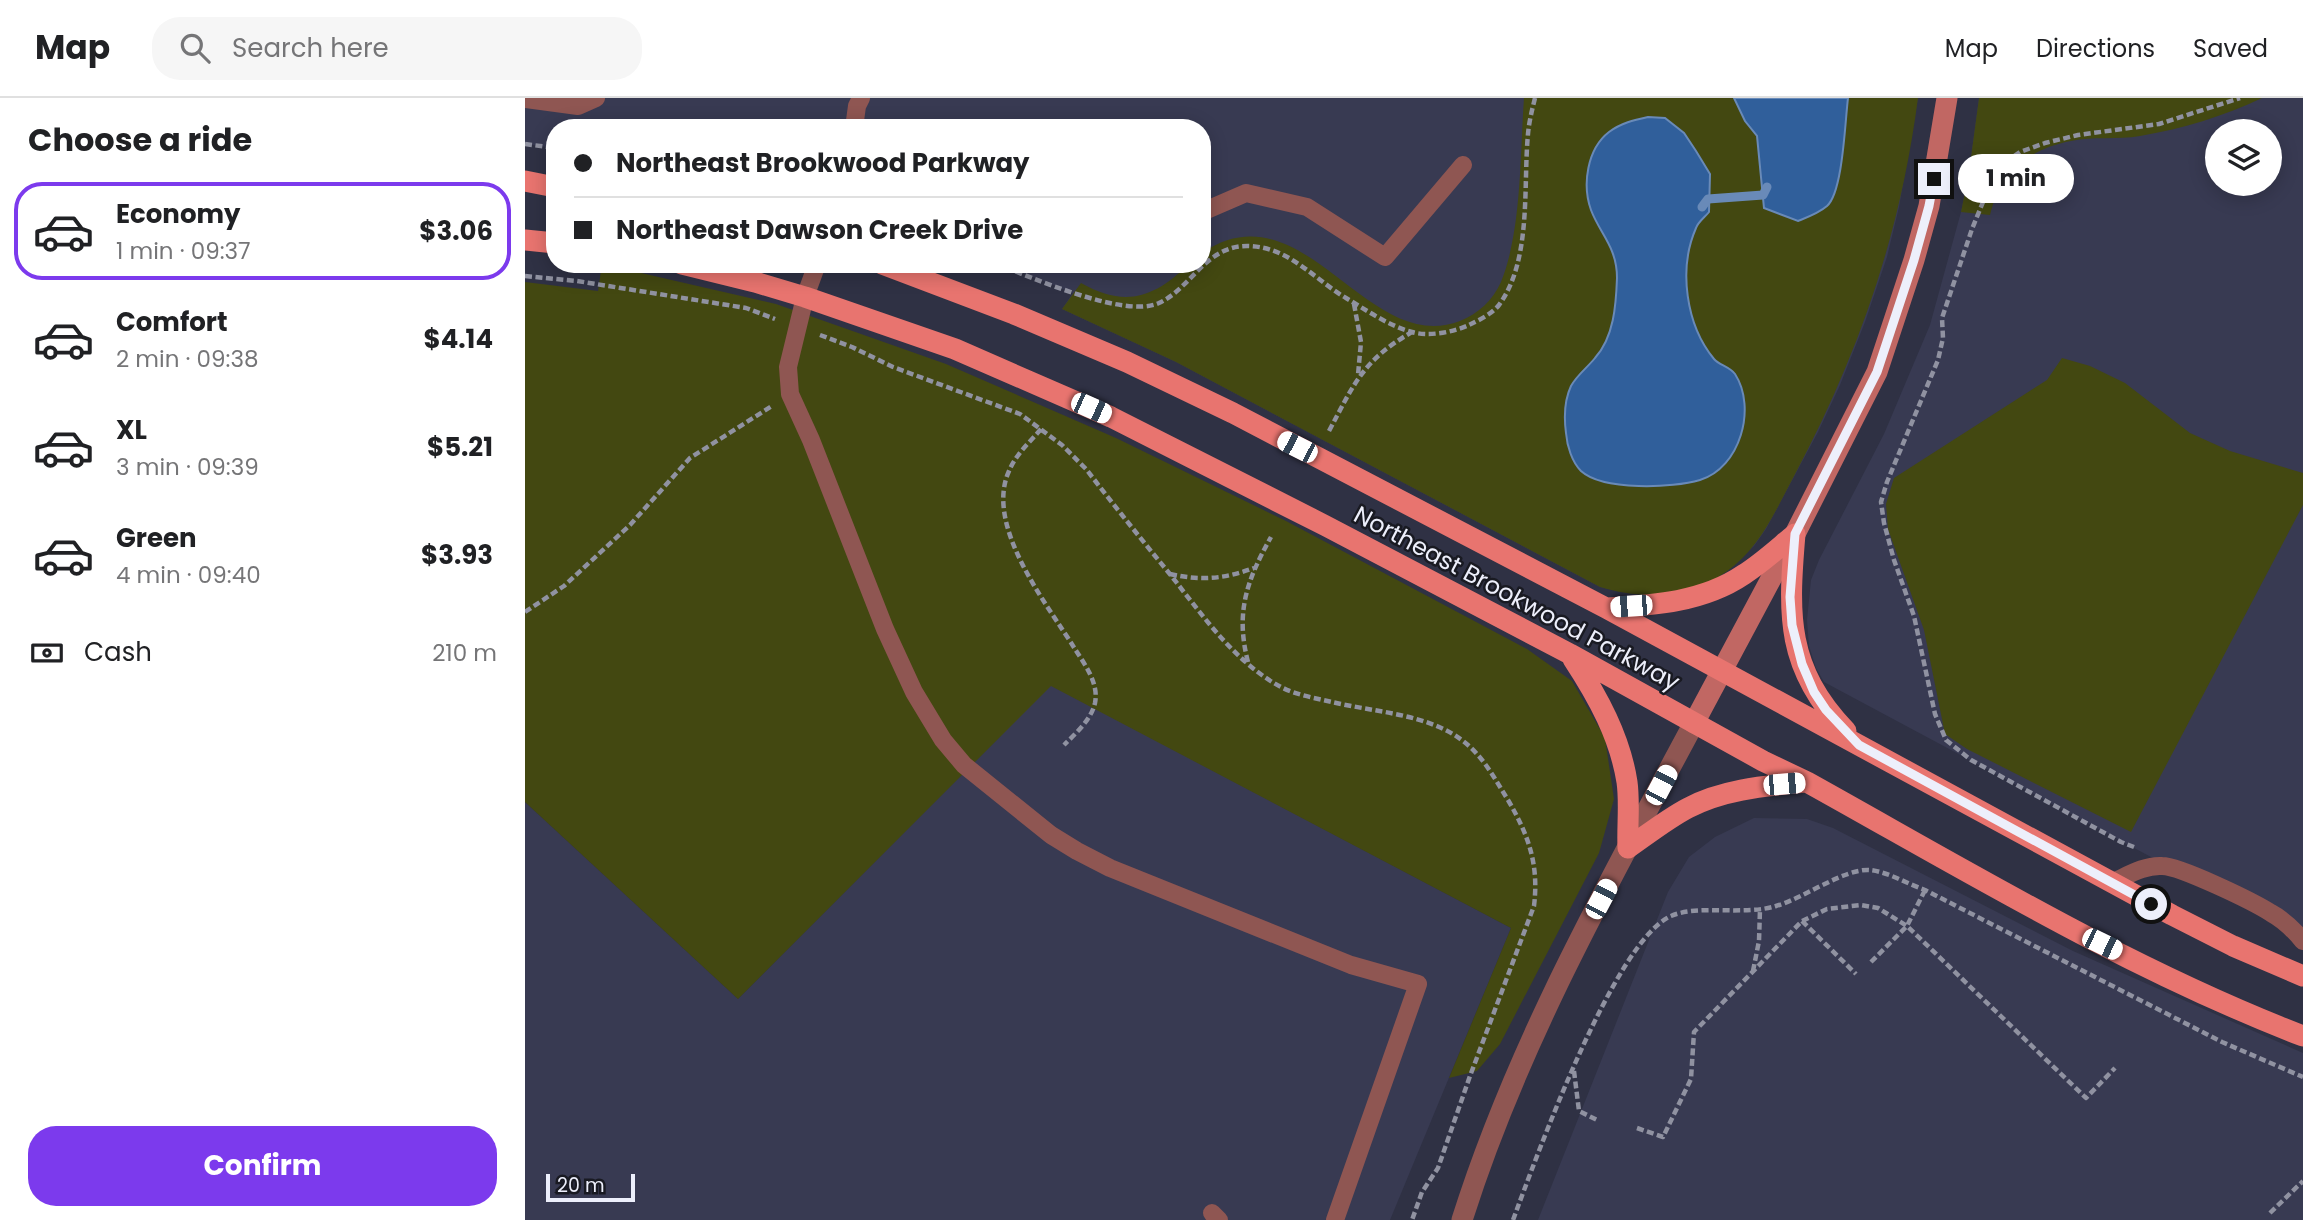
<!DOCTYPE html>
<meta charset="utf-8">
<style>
:root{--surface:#fff;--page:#f6f6f6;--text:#202124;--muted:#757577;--line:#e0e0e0;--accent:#7c3aed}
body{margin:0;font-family:Poppins,sans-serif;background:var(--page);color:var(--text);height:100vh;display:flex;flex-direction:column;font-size:26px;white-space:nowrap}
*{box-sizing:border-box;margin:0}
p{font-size:23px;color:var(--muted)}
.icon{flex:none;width:38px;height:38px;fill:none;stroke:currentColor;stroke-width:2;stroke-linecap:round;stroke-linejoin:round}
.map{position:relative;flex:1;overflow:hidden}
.drawer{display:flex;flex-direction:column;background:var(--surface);width:525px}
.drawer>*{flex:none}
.top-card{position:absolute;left:21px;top:21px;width:665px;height:154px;border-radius:28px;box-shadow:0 4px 18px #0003;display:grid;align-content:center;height:154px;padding:0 28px;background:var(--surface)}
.buttons{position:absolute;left:1680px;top:21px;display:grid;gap:14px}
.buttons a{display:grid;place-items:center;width:77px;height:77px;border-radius:50%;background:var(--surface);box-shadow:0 4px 18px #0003;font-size:35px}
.scale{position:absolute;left:21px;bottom:18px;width:89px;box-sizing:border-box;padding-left:7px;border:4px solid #edeffb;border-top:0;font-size:19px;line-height:24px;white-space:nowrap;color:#edeffb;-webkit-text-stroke:5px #191a22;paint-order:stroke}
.end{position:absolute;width:32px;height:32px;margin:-16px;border:9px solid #edeffb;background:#111;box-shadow:0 0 0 4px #111}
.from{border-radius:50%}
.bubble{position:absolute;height:49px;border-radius:24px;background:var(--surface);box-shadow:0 4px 18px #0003;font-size:23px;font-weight:700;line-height:49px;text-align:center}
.car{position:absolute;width:21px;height:42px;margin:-21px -10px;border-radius:9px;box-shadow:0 0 5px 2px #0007;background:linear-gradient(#fff 24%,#345 0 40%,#fff 0 76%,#345 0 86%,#fff 0)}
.top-card b{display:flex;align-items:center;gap:24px;height:66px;font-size:26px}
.top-card b+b{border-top:2px solid var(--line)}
.top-card i{width:18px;height:18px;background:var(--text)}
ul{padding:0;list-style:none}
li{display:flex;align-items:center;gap:21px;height:98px;margin:0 14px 10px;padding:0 14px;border:4px solid transparent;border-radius:28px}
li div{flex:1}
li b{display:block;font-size:26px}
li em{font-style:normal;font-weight:700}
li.selected{border-color:var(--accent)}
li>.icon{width:63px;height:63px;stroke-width:1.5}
h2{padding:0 28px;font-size:32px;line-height:84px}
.pay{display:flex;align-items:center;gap:18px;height:77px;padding:0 28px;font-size:26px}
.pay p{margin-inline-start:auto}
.action{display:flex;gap:14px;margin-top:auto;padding:14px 28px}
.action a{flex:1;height:80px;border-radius:28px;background:var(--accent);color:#fff;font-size:28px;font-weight:700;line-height:80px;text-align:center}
header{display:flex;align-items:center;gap:42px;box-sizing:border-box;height:98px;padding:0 35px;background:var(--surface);border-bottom:2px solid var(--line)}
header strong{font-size:33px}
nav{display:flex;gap:38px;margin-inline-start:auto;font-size:24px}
.search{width:490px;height:63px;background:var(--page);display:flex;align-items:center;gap:18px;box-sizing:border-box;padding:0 24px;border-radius:28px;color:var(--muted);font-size:26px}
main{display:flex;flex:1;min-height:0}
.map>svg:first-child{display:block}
.built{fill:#383a52;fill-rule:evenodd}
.green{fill:#434811}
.water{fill:#305f9b;stroke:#698ab8;stroke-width:2}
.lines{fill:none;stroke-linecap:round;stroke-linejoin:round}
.stream{stroke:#698ab8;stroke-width:9}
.path{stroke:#9092a1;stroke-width:4.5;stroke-dasharray:7 3.5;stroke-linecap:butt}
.lane{stroke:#8f5652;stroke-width:18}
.street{stroke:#8f5652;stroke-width:21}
.secondary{stroke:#c16763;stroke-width:21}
.primary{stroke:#e8746f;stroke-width:21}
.route{stroke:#edeffb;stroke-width:9}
.labels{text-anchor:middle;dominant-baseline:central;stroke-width:5;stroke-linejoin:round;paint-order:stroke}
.street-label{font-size:24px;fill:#edeffb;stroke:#191a22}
</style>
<header>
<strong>Map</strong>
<div class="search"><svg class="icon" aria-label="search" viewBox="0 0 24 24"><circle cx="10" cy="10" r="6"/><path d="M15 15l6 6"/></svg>Search here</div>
<nav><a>Map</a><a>Directions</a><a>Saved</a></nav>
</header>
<main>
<section class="drawer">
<h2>Choose a ride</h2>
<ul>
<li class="selected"><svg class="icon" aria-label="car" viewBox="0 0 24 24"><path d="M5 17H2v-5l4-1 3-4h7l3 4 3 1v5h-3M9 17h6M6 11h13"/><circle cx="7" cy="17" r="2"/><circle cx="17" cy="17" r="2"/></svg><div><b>Economy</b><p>1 min · 09:37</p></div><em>$3.06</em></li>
<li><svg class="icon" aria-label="car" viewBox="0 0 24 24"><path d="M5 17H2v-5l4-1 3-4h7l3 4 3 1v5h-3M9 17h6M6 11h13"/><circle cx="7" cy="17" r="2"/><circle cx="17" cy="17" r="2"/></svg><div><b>Comfort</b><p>2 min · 09:38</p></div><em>$4.14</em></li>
<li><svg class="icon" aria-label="car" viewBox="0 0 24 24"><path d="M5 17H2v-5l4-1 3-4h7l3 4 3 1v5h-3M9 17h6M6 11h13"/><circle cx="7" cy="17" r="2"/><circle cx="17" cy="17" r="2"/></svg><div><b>XL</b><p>3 min · 09:39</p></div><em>$5.21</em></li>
<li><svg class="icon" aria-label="car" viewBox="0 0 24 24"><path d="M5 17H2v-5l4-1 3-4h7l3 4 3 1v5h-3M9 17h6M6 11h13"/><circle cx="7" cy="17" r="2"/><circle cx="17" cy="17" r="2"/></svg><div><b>Green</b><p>4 min · 09:40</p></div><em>$3.93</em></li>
</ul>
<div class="pay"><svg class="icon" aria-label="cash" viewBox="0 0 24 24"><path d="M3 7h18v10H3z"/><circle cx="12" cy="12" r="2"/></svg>Cash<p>210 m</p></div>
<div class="action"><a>Confirm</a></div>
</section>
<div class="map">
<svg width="1778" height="1122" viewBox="0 0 1778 1122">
<rect width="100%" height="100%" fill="#2f3144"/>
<path class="built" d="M0 0H1393L1374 109 1362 159 1340 224 1315 287 1293 334 1241 431 1229 448 1202 473 1111 497 1075 489 651 264 537 211 548 195 475 166H677V30H30V50L0 46Z
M1454 0H1778V833L1641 767 1299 584 1291 570 1284 548 1282 522 1286 482 1294 462 1359 336 1405 227 1436 114 1444 74ZM1692 33H1745V86H1692Z
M526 587 986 830 865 1122H0V704L213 901Z
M1229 720 1282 721 1308 730 1548 853 1778 955V1122H1013L1143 794 1164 759 1190 739Z"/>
<path class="green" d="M999 0H1393C1375 138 1333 258 1268 380 1250 414 1234 451 1201 474 1164 500 1117 502 1075 489L651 264 537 211 556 185C600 210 629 200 664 166H677V155C779 86 841 259 935 223 953 216 968 202 976 184 997 132 995 56 999 0Z
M1454 0H1737C1700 18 1656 31 1615 38 1592 42 1568 38 1546 43 1503 51 1475 75 1465 117L1436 114 1444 74Z
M77 166 251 206 421 266 591 340 761 423 1002 551 1047 583 1080 640 1089 701 1074 755 975 946 952 973 924 980 986 830 526 588 213 901 0 704V184L73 193Z
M1537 260 1565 268 1600 285 1665 335 1705 353 1778 375V407L1606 734 1442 651 1420 636 1399 532 1363 431 1361 406 1369 380 1522 282Z"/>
<path class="water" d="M1209 0H1323C1320 23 1318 94 1302 108 1294 115 1283 119 1273 123L1239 110 1232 38 1220 23Z
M1123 19 1140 20 1159 35 1171 53 1185 76 1184 114C1180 119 1173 124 1171 130 1153 171 1161 227 1189 261 1194 267 1205 269 1210 276 1232 310 1215 370 1175 382 1148 390 1078 393 1056 373 1047 364 1042 348 1041 335 1039 320 1039 303 1046 288 1052 277 1062 270 1070 260 1089 239 1091 207 1092 180 1092 149 1075 136 1066 112 1057 87 1062 51 1084 34 1096 25 1109 22 1123 19Z"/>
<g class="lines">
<path class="stream" d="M1177 109 1183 101 1238 97 1242 89"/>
<path class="path" d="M0 46 30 50
M471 166C507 179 599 221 634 205 667 190 681 146 725 148 765 150 789 181 821 200 841 212 864 228 887 234 903 239 929 234 944 227 954 222 967 216 974 207 1007 162 998 88 1003 36 1004 24 1007 12 1010 0
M0 178 52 183 221 210 250 221
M829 206 836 244 833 277
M295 237 327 249 368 269 495 316 537 347 561 371C588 406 616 441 644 475 676 515 709 564 756 589 771 597 790 600 807 604 849 614 904 616 938 643 958 658 970 681 983 702 1004 738 1014 767 1009 808L945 978 913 1070 897 1094 887 1122
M516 331C505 344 491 356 484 373 459 428 522 506 550 551 560 567 574 585 570 605 566 622 551 635 539 647
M804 333C829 286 838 262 887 234
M645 476C676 483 699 481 729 470
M0 514 39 488 105 427 165 360 247 308
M723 564C710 514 722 482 746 439
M1609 749 1596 744 1446 662 1421 642 1410 616 1389 518 1369 462 1359 425 1356 404 1362 384 1413 262 1418 240 1417 220 1447 131 1469 77 1481 64 1495 54 1520 45 1553 37 1634 26 1715 0
M1277 823 1331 876
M1346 864 1382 828 1400 792
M1228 873 1234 843 1235 811
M1049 973 1054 1013 1074 1023
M1112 1030 1138 1039 1166 981 1169 934 1277 823 1302 811 1336 807 1353 810 1382 828 1561 1000 1590 970
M1745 1115 1778 1083
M988 1122C1011 1060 1089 843 1146 818 1173 806 1219 818 1251 808 1279 800 1320 770 1345 772 1363 774 1383 786 1400 792L1697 944 1778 979"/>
<path class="lane" d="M0 1 53 8 71 0
M329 30 332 8 336 0
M677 114 721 95 782 109 860 159 938 67
M292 166 280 199 263 269 265 296 286 342 360 531 389 594 418 642 439 667 526 737 552 753 585 770 826 867 893 886 810 1122
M1586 785C1602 778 1619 767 1637 768 1655 768 1729 804 1746 815 1759 822 1769 832 1778 843
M687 1115 694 1122"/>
<path class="street" d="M937 1122C992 947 1083 786 1169 625"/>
<path class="secondary" d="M1169 625 1270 436 1352 274 1389 162 1404 108 1422 0"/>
<path class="primary" d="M0 83 30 89
M0 142 30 145
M157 166 230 184 280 199 430 251 586 319 801 428 1045 556 1238 663 1282 684C1444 774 1604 871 1778 938
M357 166 489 216 602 264 708 315 1081 510 1647 817 1708 848 1778 878
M1270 436C1263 518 1261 570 1321 633
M1082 510C1129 507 1178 504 1218 477 1237 465 1253 450 1270 436
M1048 561C1073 599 1095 639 1102 684 1105 705 1102 728 1103 750
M1103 750C1122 737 1142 721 1163 710 1199 691 1241 688 1281 684"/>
</g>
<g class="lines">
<path class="route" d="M1409 81 1404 108 1389 162 1352 274 1270 436 1265 499 1267 527 1277 566 1289 594 1301 612 1334 647 1626 806"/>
</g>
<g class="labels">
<g class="street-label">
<text transform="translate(992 500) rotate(28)">Northeast Brookwood Parkway</text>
</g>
</g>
</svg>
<div class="buttons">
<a><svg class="icon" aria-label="layers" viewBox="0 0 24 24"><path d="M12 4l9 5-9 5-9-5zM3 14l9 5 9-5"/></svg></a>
</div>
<div class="scale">20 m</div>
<i class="end from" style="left:1626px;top:806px"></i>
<i class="end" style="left:1409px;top:81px"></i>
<div class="bubble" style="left:1433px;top:56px;width:116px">1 min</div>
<i class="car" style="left:566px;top:310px;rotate:114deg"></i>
<i class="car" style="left:772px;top:349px;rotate:297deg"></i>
<i class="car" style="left:1106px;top:508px;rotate:266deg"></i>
<i class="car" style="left:1259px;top:686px;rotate:85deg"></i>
<i class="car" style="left:1136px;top:687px;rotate:28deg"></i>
<i class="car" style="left:1076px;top:801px;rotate:28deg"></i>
<i class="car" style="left:1577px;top:846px;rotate:116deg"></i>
<div class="top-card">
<b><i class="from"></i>Northeast Brookwood Parkway</b>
<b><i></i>Northeast Dawson Creek Drive</b>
</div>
</div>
</main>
